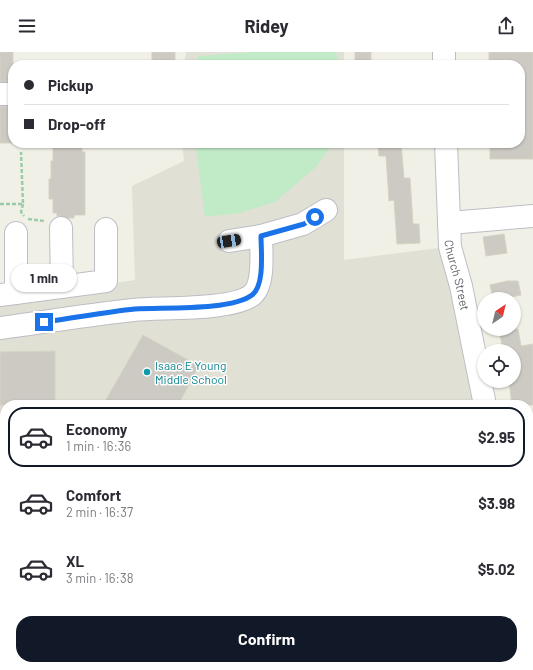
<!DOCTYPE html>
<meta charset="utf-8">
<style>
:root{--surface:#fff;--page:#f2f2f3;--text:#2b2b33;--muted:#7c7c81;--line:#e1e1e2;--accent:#111827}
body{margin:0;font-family:Barlow,sans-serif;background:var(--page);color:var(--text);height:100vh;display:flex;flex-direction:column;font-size:15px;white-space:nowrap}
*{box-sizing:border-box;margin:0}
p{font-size:13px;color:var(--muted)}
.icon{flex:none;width:22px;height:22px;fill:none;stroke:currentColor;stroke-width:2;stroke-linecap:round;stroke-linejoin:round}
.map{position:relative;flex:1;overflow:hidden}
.drawer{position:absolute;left:0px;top:348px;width:533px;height:270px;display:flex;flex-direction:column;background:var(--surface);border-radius:16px 16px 0 0;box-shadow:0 1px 3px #0004}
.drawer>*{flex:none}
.top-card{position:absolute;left:8px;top:8px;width:517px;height:88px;border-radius:16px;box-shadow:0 1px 3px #0004;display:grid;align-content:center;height:88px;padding:0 16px;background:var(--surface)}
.needle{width:26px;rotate:35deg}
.tools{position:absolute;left:477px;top:240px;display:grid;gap:8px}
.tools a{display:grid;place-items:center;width:44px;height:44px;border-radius:50%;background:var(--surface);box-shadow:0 1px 3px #0004;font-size:20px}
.end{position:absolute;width:18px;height:18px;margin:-9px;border:5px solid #1a73e8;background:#fff;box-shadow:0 0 0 2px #fff}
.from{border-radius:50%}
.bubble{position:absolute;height:28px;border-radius:14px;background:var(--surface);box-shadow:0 1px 3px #0004;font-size:13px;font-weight:700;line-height:28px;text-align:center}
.car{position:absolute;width:12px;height:24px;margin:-12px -6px;border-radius:5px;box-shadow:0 0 3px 1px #0007;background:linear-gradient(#222 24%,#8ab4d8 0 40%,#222 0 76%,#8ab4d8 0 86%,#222 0)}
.top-card b{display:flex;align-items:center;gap:14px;height:38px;font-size:15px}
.top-card b+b{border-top:1px solid var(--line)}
.top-card i{width:10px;height:10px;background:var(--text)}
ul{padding:7px 0 0;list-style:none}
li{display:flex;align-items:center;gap:12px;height:60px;margin:0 8px 6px;padding:0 8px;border:2px solid transparent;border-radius:16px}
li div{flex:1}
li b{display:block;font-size:15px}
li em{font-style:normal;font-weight:700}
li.on{border-color:var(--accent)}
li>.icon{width:36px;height:36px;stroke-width:1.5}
.primary-button{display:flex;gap:8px;margin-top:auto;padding:8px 16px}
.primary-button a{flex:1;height:46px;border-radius:16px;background:var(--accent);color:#fff;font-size:16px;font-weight:700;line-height:46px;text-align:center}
header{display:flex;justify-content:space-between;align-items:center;height:52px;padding:0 16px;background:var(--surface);font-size:18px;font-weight:700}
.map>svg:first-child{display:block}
.education{fill:#e1e0d4}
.green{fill:#c1eac7}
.building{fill:#cccac3;stroke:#d6d3c3}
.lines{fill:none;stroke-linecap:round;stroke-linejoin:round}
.minor-casing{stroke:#bdbec5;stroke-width:24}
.major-casing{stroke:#fce854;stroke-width:24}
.path{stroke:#99ccaf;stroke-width:2.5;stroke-dasharray:4 2;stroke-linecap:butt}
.minor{stroke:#fff;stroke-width:22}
.major{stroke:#ffffac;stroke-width:22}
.route{stroke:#1a73e8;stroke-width:5}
.culture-dot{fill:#0f9aa8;stroke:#fff;stroke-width:1.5}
.labels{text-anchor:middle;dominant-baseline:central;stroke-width:3;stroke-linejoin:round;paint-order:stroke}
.street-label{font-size:12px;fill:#5d6067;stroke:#fff}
.culture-label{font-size:12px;fill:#0d838f;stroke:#fff;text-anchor:start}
</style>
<header><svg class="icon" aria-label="menu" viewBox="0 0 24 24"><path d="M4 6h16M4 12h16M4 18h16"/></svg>Ridey<svg class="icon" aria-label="share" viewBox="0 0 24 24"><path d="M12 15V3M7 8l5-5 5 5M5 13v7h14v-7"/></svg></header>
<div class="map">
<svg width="533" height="618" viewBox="0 0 533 618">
<rect width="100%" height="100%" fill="#f1f0e6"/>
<path class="education" d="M186 0H344V13H184Z
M182 91H344V208L454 194 485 353H5V613H434V618H0V249L135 228 132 134 184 109Z"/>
<path class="green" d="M253 0H336L339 13H193L199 4Z
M195 91H333L316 115 275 150 239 161 205 165Z
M66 613H249L251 618H54Z
M281 613H386L381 618H283Z"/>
<path class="building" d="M0 0H13V30H0Z
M152 0H175V13H152Z
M355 0H371V13H355Z
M489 0H533V107H490V91H520V13H489Z
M0 54H13V91H0Z
M53 91H82V100H85V163H74V166H68L61 164H57V161H53V147H49V127H51V109H53Z
M378 91H401L404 126H410L413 172H419L420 191 397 192 394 148 389 149 386 104H379Z
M504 182 507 201 486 204 483 185Z
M507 229H518L521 243 511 245V247H493L490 233Z
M499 277H518L521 294 533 292V353H512L509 329H514V299H503Z
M143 283 199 314 178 353H103Z
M55 299V353H0V300Z"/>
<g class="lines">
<g class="minor-casing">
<g id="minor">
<path d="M444 0V13"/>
<path d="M0 42H13"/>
<path id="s1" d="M446 91 450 195 461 234 485 353"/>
<path d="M449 171 533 164"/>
<path d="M61 176 62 235"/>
<path d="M16 181V241"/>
<path d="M229 189 261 184"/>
<path d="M0 243 106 229V177"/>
<path d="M0 276C44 270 88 263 133 258 161 255 231 259 252 243 265 232 261 199 261 184L303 172 326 158"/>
<path d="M0 497H5"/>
<path d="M0 544H5"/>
<path d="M528 568 533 593"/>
<path d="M0 581 5 578"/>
</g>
</g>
<g class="major-casing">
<path id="major" d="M528 573 533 569
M465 618 472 613"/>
</g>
<path class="path" d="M0 152H23L21 100
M23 152 21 160 24 164
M28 167 45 169"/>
<use href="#minor" class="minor"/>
<use href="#major" class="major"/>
</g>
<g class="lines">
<path class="route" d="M44 270C75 266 105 260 135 257 163 255 231 259 252 243 265 233 261 199 261 184L304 172 315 165"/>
</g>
<circle class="culture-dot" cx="147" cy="320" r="4"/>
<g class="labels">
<g class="street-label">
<text stroke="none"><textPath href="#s1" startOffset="133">Church Street</textPath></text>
</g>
<g class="culture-label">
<text x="155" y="313">Isaac E Young<tspan x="155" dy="14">Middle School</tspan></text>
</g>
</g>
</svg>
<div class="tools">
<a><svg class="needle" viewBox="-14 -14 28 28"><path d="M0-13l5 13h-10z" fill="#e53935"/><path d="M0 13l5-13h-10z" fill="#7c7c81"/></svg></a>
<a><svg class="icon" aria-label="locate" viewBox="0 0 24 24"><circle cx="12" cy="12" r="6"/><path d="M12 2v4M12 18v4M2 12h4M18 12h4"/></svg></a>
</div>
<i class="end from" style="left:315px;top:165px"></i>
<i class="end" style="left:44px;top:270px"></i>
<div class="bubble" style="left:11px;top:212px;width:66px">1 min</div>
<i class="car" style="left:229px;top:189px;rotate:81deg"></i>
<div class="top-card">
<b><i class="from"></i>Pickup</b>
<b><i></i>Drop-off</b>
</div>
<section class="drawer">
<ul>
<li class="on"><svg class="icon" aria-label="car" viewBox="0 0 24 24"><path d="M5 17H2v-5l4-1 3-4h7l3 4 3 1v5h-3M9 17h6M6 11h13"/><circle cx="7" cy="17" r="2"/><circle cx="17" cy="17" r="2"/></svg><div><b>Economy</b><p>1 min · 16:36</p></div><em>$2.95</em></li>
<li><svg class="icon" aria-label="car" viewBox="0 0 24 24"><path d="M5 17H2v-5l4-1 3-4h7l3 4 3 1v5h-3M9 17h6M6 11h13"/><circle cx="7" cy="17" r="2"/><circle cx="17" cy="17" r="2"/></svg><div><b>Comfort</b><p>2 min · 16:37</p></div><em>$3.98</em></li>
<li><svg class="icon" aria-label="car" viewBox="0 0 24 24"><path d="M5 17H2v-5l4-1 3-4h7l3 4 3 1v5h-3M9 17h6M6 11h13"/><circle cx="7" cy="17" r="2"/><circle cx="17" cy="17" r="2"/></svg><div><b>XL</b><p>3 min · 16:38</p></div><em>$5.02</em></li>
</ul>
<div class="primary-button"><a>Confirm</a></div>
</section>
</div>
